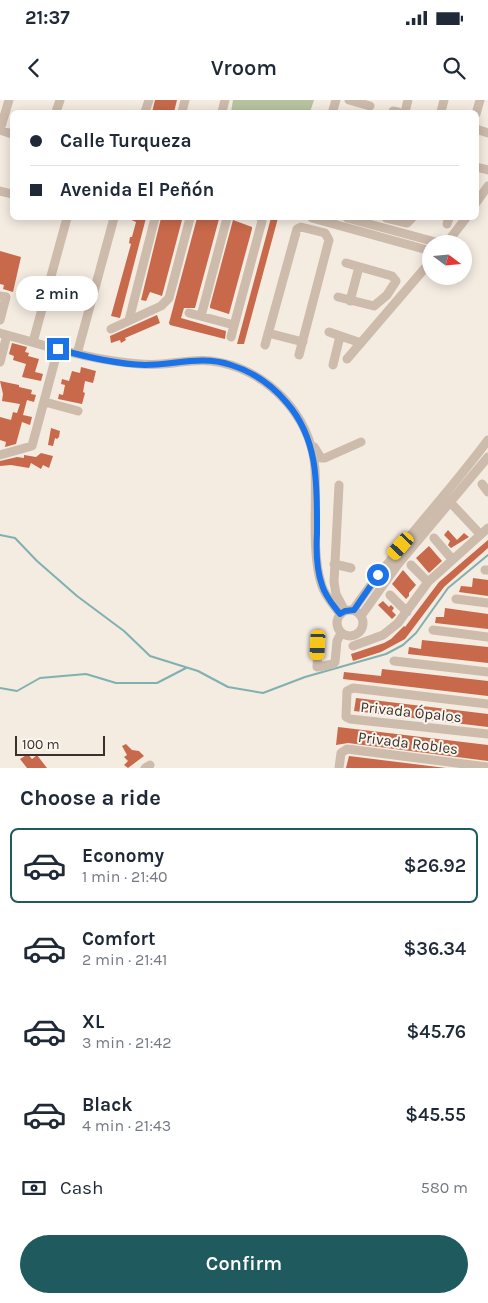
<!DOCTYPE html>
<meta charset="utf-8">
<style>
:root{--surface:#fff;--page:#f6f6f7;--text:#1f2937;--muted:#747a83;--line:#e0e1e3;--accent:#1f5a5e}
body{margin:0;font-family:Karla,sans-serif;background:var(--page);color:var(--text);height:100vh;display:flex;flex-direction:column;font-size:19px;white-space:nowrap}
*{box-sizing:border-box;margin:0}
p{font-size:16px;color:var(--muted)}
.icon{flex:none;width:28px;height:28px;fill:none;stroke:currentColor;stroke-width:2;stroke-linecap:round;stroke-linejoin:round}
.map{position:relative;height:668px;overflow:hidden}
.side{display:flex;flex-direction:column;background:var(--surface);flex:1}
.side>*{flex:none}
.top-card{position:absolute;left:10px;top:10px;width:469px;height:110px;border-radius:8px;box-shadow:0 2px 12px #0003;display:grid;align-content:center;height:110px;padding:0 20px;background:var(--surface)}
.needle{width:32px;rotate:106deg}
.buttons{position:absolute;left:422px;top:135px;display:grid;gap:10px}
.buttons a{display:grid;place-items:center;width:50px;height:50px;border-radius:50%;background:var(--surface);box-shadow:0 2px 12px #0003;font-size:25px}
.scale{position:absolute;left:15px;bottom:12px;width:90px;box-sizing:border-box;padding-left:5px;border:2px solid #3b302b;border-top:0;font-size:14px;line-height:18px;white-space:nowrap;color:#3b302b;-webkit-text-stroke:4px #fbf5ee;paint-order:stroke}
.end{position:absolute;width:22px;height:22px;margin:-11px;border:6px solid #1a73e8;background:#fff;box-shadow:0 0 0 2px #fff}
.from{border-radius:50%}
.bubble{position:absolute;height:35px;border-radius:18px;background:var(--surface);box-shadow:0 2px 12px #0003;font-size:16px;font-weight:600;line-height:35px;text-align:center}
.car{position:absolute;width:15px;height:30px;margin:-15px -8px;border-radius:6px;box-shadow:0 0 4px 1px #0007;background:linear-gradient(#f5c518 24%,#345 0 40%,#f5c518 0 76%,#345 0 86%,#f5c518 0)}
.top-card b{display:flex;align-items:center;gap:18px;height:48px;font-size:19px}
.top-card b+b{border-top:1px solid var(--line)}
.top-card i{width:12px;height:12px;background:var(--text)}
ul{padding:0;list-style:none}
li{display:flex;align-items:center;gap:15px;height:75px;margin:0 10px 8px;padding:0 10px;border:2px solid transparent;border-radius:8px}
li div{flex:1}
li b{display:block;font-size:19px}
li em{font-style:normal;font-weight:600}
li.current{border-color:var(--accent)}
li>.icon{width:45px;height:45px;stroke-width:1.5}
h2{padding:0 20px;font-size:22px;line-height:60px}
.pay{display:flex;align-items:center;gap:12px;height:55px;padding:0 20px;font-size:19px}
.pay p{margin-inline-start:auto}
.button{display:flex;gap:10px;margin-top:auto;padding:10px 20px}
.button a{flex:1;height:58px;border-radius:30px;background:var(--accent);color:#fff;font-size:20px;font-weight:600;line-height:58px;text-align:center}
.status{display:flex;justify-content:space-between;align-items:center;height:35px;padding:0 25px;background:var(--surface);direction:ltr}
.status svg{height:14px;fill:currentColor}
header{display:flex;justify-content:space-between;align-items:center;height:65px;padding:0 20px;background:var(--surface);font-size:22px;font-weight:600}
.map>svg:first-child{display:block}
.green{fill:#b8c4a0}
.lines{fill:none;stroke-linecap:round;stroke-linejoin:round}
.stream{stroke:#7fb0b2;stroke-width:2}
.building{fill:#c8694b}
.minor{stroke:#cdbbac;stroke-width:9}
.route{stroke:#1a73e8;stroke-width:6}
.labels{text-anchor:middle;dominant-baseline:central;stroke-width:4;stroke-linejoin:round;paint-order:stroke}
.street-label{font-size:15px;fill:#3b302b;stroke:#fbf5ee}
</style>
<div class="status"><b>21:37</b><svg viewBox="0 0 49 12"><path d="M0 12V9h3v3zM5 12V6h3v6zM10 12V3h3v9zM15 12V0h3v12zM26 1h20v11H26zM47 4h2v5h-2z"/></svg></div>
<header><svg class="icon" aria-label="back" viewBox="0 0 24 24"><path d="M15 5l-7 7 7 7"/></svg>Vroom<svg class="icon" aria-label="search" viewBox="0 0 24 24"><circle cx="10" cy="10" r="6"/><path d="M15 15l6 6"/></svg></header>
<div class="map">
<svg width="488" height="668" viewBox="0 0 488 668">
<rect width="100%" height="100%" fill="#f4ebe1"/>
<path class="green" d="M233 0H314L310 12H231Z"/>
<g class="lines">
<path class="stream" d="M0 435 15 438 37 461 77 496 124 531 150 556 198 571 228 587 263 593 305 577 386 554 403 545 416 533 448 488 488 455
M0 588 17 591 40 578 86 574 116 583H157L186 568"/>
</g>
<path class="building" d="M155 0H177L174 12H152Z
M127 118H146L120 218 111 216 131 144 129 143 130 137H132L136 122Z
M161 118H181L182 120 162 196 150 192 146 201 141 200Z
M197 118 210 120 211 118H218L219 119 195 208H184L181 218 226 231 225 239 170 225 169 223Z
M271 118H278L244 244H237Z
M233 120 252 127V129L229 214 210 208V206Z
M0 151 21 157 13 192 3 189 4 185 0 184Z
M157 215 160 223 125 238 126 240 121 243 120 240 111 243 110 236Z
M12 243 27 247 25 252 29 253 28 256 39 259 35 272 43 274 41 281 22 277 26 264 13 260 14 256 9 254Z
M81 267 96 271 93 283 85 281 83 292 85 293 82 304 58 299 59 294 63 295 65 285 61 284 62 279 69 281 72 271 80 273Z
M0 281 19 285V287L32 290 31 294 36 295 34 302 27 300 23 315 32 317 30 325 22 322 16 344 5 347 6 342 0 340V317L11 320 13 312 17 313 20 304 2 301 3 294Z
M51 328 60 331 59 337 57 339 55 338 53 346 48 345Z
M41 353 53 356 49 368 43 365 41 369 31 363 29 368 11 365 0 366V361L17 357 24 358V355L36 357Z
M448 430 457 440 464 433 469 437 451 448 448 445 450 441 444 435Z
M488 440V448L444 487 405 539 381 552 353 561 351 554 384 543 391 539 404 526 405 527 439 482Z
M429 446 442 461 429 473 416 458Z
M403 470 416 485 409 493V496L406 499 392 484Z
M473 478 488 480V496L459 492 461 486 472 487Z
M383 501 389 507 391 505 394 508 392 511 396 515 392 519 378 505Z
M445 508 488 514V529L435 523 436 517H444Z
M422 540 488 547V563L408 554 409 547 421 549Z
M382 569 488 581V596L343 579 344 572 381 576Z
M356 598 488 614V627L354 611Z
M338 627 488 645V661L348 643 336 645Z
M126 644 132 650 139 651 144 656 128 668 124 665 128 661 124 657 127 655 122 646Z
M28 654 32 659 37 655 47 668H27L20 659Z
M349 656 446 668H346Z"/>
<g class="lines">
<path class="minor" d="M349 0 370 6
M333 10 336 0
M393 11 398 12
M56 12 60 0
M145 12 149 0
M182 12 185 0
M222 12 225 0
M405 12 408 0
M441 12 444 0
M476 14 480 0
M476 29 488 33
M0 30 9 0
M0 30 12 34
M476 67 488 70
M0 91 12 94
M476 103 488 86
M312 118 431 151
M347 118 443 144
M386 118 407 123 412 118
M447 124 449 118
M446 144 466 118
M0 196 6 197 0 220
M338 197 374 206 387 195 396 181 392 176 346 163
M350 201 359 167
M189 213 234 225
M201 216 227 118
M129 220 155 118
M111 229 161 206 169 198 190 118
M329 232 361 243
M0 233C40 244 80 257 121 262 135 264 149 265 162 264 179 263 194 259 211 261 265 267 312 315 315 369 317 403 311 455 322 486 325 496 334 505 340 514
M268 233 303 242
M231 237 262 121 261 118
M33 242 67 118
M265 245 297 129 301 127 325 133 329 140 299 255
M77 254 114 118
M347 259 431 161
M0 262 7 235
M333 265 340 236
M45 302 78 311
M314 347 321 358H325L361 342
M0 355 32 346 58 249
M482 384 488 392
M339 385 334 482 336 494 345 511
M449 401 480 434
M434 438 452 459
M334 464 351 468
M411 465 428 482
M485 470H488
M390 495 407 512
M456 499 488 503
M337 523a13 13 0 1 1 26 0a13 13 0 1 1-26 0Z
M353 510C394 450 445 398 488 340
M361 516 399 463 488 357
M433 530 488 537
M318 545 317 567 333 564 335 562 337 541 341 533
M353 546 383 535 398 523 428 482 488 428
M394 561 488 572
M488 604 353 588 347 591 346 617 350 619 488 634
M145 668 150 665
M339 668 341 653 347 649 488 667"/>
</g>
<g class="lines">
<path class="route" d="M58 249C86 257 116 264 145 265 174 265 202 255 231 265 253 272 272 285 287 303 319 340 317 386 317 433 316 450 316 468 322 485 325 496 333 505 340 514L345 511 354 510 378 475"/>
</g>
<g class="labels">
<g class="street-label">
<text transform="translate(411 612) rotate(6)">Privada Ópalos</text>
<text transform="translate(408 643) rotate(7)">Privada Robles</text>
</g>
</g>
</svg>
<div class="buttons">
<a><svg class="needle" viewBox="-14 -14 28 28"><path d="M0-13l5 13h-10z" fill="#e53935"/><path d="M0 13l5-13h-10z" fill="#747a83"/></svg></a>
</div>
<div class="scale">100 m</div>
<i class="end from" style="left:378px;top:475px"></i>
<i class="end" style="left:58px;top:249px"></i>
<div class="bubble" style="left:16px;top:176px;width:82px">2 min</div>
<i class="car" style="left:401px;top:446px;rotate:222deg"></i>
<i class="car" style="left:318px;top:545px;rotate:183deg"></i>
<div class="top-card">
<b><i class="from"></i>Calle Turqueza</b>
<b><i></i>Avenida El Peñón</b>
</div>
</div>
<section class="side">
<h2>Choose a ride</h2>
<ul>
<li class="current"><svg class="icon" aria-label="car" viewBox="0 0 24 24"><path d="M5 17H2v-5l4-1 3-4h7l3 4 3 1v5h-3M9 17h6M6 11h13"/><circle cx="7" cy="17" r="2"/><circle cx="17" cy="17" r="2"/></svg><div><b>Economy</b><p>1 min · 21:40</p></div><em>$26.92</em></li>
<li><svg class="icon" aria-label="car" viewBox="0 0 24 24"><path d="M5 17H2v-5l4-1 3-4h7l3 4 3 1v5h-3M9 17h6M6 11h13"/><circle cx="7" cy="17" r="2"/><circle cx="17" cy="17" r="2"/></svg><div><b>Comfort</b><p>2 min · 21:41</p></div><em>$36.34</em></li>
<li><svg class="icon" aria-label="car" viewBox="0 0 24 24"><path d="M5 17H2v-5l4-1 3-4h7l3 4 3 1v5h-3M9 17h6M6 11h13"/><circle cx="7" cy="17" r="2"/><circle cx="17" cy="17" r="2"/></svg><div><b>XL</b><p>3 min · 21:42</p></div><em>$45.76</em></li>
<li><svg class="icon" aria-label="car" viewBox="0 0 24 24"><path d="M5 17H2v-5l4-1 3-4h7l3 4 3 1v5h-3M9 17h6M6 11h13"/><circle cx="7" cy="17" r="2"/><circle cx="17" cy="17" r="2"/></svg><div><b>Black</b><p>4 min · 21:43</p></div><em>$45.55</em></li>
</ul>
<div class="pay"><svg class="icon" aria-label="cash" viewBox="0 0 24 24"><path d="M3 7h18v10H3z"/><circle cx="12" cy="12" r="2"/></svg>Cash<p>580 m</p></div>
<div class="button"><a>Confirm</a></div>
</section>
